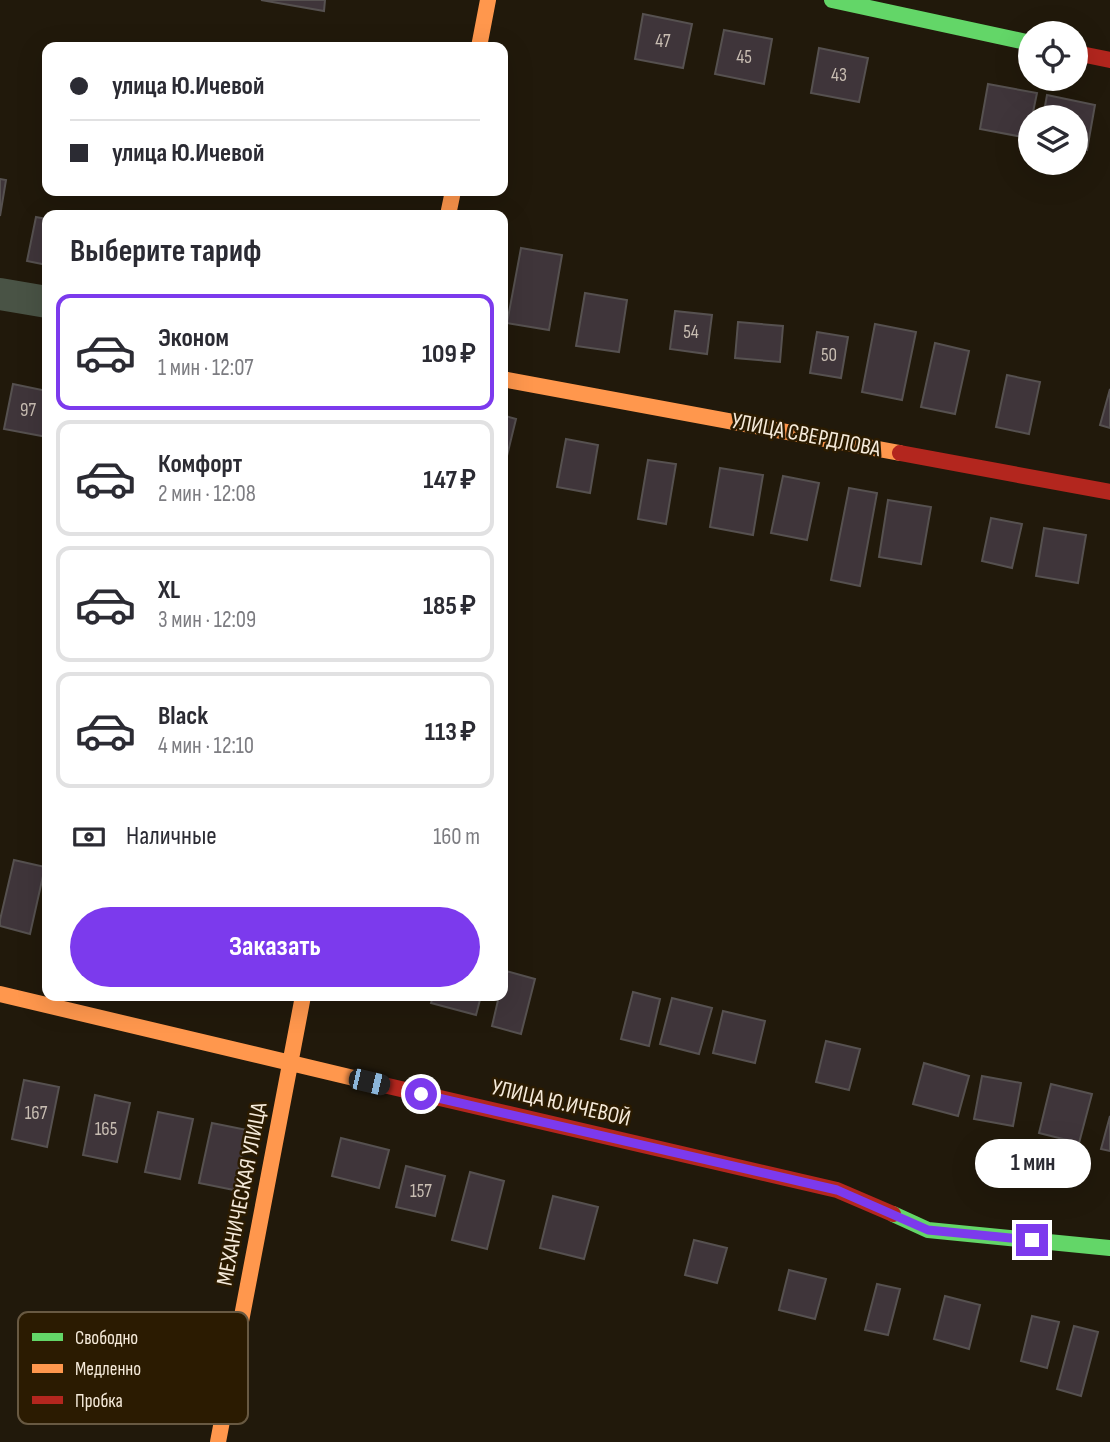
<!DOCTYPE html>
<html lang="ru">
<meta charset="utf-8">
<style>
:root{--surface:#fff;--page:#f7f7f7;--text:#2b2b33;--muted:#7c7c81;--line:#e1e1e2;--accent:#7c3aed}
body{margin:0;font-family:"Sofia Sans Condensed",sans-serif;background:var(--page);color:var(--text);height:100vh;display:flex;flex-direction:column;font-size:26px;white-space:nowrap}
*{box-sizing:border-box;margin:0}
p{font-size:23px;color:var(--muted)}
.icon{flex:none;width:38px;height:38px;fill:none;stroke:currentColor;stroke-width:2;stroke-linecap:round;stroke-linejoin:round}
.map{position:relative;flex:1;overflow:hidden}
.drawer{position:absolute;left:42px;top:210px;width:466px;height:791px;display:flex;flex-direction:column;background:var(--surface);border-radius:14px;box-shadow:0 7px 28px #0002}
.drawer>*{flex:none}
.guide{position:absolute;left:42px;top:42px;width:466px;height:154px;border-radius:14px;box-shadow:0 7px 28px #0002;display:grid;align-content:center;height:154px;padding:0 28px;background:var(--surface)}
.tools{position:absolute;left:1018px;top:21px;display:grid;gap:14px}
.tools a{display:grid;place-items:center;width:70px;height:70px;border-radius:50%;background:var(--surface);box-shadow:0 7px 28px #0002;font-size:35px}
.end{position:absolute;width:32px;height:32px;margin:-16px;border:9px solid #7c3aed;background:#fff;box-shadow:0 0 0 4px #fff}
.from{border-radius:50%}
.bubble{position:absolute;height:49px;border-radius:24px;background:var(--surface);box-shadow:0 7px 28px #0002;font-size:23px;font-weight:700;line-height:49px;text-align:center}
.car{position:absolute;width:21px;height:42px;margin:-21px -10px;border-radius:9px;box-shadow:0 0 5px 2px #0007;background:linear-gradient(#222 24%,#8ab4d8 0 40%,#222 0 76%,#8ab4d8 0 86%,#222 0)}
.guide b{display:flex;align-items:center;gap:24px;height:66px;font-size:26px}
.guide b+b{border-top:2px solid var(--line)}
.guide i{width:18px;height:18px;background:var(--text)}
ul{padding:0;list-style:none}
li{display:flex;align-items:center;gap:21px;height:116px;margin:0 14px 10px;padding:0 14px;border:4px solid var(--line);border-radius:14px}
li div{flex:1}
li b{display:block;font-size:26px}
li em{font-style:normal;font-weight:700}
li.on{border-color:var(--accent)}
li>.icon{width:63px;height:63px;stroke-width:1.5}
h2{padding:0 28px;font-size:32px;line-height:84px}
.pay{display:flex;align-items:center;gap:18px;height:77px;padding:0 28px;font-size:26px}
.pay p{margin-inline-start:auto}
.action{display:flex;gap:14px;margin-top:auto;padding:14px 28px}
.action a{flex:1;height:80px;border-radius:42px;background:var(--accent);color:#fff;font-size:28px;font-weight:700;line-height:80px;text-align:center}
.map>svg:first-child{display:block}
.building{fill:#3f353a;stroke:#565150;stroke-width:2}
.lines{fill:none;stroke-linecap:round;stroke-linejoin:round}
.street{stroke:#495345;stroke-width:32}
.fast{stroke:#63d668;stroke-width:16}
.slow{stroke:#ff974d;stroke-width:16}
.jam{stroke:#b3261e;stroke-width:16}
.route{stroke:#7c3aed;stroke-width:9}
.labels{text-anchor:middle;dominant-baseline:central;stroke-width:5;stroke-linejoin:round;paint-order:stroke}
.number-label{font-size:19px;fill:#c8bdb2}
.street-label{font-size:23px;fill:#f5eada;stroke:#2b1b01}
.key{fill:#2b1b01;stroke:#685942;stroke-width:2}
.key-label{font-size:19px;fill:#f5eada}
</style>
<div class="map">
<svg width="1110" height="1442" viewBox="0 0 1110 1442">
<rect width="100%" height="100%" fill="#21190b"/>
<path class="building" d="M261 0H325L324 11Z
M643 14 692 24 683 68 635 59Z
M724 30 772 39 764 84 715 74Z
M819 48 868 58 859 102 811 93Z
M988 84 1037 93 1032 117H1031L1028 138 980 129Z
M1047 95 1095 105 1087 150 1076 147V117H1043Z
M0 179 6 180 0 216Z
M36 217 47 219V265L27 261Z
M521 248 562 255 549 330 507 323Z
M585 293 627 300 619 352 576 346Z
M675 311 712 315 707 354 670 349Z
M738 322 783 326 780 362 735 358Z
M875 324 916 332 902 400 862 392Z
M817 332 848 337 841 378 810 373Z
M935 343 969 351 955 414 921 407Z
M1007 375 1040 382 1029 434 996 427Z
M13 384 47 391V437L4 429Z
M1110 389V428L1100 425Z
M502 415 516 419 506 460 502 459Z
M566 439 598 445 590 493 557 487Z
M648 460 676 464 666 524 638 519Z
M720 468 763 475 753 535 710 527Z
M783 476 819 483 807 540 771 533Z
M849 488 877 493 860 586 831 580Z
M888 500 931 507 921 564 879 557Z
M991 518 1022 524 1012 568 982 561Z
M1044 528 1086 535 1078 583 1036 576Z
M14 860 45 867 30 934 0 926V920Z
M506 971 535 979 521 1034 492 1026 499 996H502V984Z
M633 992 660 999 649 1046 621 1039Z
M433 996H481L476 1015 431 1003Z
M672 998 712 1008 699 1054 660 1044Z
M723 1011 765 1021 755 1063 713 1053Z
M826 1041 860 1049 849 1090 816 1082Z
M924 1063 969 1076 958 1116 913 1104Z
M982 1076 1021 1083 1013 1126 974 1119Z
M24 1080 59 1087 47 1147 12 1139Z
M1051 1084 1092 1094 1079 1143 1039 1133Z
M95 1095 130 1103 117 1162 83 1155Z
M158 1112 193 1119 180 1179 145 1172Z
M1110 1116V1151L1101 1149Z
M212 1123 247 1130 234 1190 199 1183Z
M341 1138 389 1150 379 1188 332 1176Z
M406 1166 445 1176 435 1216 396 1207Z
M470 1172 504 1181 487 1249 452 1240Z
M553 1196 598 1207 584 1259 540 1248Z
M694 1240 727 1248 717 1283 685 1275Z
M789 1270 826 1279 815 1319 779 1310Z
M877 1284 900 1289 888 1335 865 1330Z
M945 1296 980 1305 969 1349 934 1339Z
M1032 1316 1059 1322 1047 1368 1021 1361Z
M1074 1326 1098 1332 1081 1396 1057 1389Z"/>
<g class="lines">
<path class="street" d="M0 294 47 302"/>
<path class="fast" d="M832 0 1031 43
M893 1214 928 1230 1110 1248"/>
<path class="slow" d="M479 47 488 0
M448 215 453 191
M502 379 900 453
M0 994 362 1080
M218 1442 303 996"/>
<path class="jam" d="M1076 53 1110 60
M900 453 1110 492
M362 1080 837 1190 893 1214"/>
</g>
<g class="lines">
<path class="route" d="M421 1094 837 1190 928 1230 1032 1240"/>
</g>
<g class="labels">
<g class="number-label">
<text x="663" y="41">47</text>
<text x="744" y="57">45</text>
<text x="839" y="75">43</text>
<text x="691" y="332">54</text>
<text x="829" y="355">50</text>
<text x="28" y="410">97</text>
<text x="36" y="1113">167</text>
<text x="106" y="1129">165</text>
<text x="421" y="1191">157</text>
</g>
<g class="street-label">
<text transform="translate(806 435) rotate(11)">УЛИЦА СВЕРДЛОВА</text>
<text transform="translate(561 1103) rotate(13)">УЛИЦА Ю.ИЧЕВОЙ</text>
<text transform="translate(242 1194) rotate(-79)">МЕХАНИЧЕСКАЯ УЛИЦА</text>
</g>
</g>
<rect x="18" y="1312" width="230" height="112" rx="10" class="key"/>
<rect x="32" y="1333" width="31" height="8" fill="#63d668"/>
<rect x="32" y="1364" width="31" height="9" fill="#ff974d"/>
<rect x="32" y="1396" width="31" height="8" fill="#b3261e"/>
<g class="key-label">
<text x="75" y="1344">Свободно</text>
<text x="75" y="1375">Медленно</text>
<text x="75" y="1407">Пробка</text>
</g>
</svg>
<div class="tools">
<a><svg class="icon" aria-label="locate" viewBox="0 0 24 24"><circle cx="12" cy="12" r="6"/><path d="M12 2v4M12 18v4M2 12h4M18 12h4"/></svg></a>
<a><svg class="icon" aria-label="layers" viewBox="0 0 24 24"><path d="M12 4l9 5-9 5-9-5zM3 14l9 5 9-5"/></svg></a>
</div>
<i class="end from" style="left:421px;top:1094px"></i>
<i class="end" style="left:1032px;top:1240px"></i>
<div class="bubble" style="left:975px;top:1139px;width:116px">1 мин</div>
<i class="car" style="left:369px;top:1082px;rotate:103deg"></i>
<div class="guide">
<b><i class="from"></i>улица Ю.Ичевой</b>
<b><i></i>улица Ю.Ичевой</b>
</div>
<section class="drawer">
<h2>Выберите тариф</h2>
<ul>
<li class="on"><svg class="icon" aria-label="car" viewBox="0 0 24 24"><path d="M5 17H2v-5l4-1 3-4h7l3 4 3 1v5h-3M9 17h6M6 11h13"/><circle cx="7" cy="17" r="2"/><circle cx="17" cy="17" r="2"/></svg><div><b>Эконом</b><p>1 мин · 12:07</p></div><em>109 ₽</em></li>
<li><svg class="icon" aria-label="car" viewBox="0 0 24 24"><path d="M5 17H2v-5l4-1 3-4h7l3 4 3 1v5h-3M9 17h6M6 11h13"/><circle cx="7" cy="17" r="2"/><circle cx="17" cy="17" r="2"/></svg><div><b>Комфорт</b><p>2 мин · 12:08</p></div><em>147 ₽</em></li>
<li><svg class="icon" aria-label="car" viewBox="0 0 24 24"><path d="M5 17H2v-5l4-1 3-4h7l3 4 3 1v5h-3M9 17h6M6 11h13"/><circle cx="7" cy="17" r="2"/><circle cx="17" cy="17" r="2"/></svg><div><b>XL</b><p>3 мин · 12:09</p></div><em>185 ₽</em></li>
<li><svg class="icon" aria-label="car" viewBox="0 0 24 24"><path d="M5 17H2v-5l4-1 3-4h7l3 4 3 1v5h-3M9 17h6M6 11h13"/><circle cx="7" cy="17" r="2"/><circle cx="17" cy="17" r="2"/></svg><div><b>Black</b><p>4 мин · 12:10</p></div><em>113 ₽</em></li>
</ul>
<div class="pay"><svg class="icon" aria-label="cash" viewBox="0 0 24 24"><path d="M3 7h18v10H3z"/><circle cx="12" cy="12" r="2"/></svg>Наличные<p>160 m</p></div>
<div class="action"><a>Заказать</a></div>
</section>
</div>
